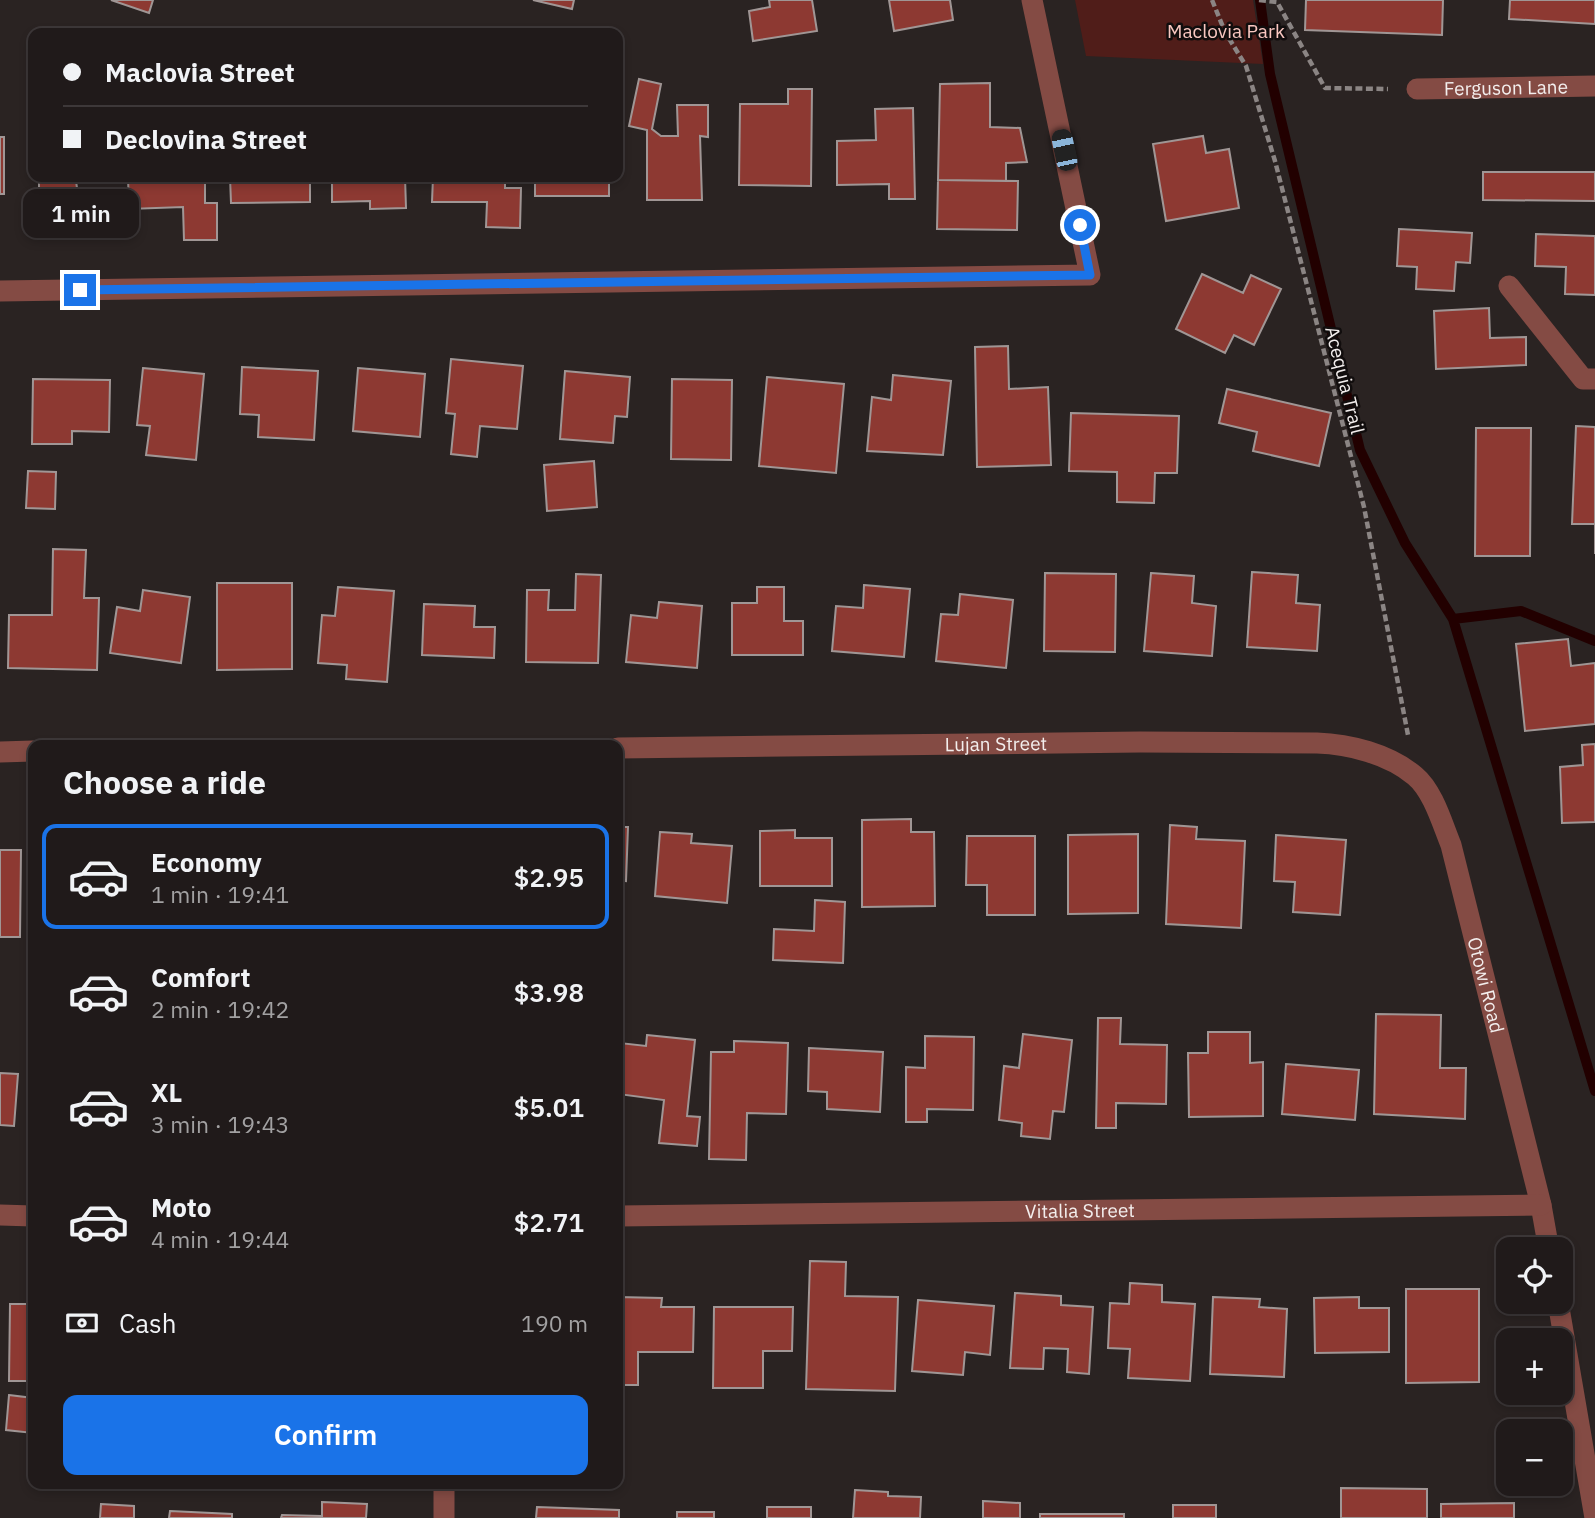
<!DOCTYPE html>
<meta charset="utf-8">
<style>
:root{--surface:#201a1a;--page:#2d2727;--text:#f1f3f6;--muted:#a2a1a2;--line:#3d3839;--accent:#1a73e8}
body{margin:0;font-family:"IBM Plex Sans",sans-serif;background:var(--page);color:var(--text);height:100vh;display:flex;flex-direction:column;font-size:26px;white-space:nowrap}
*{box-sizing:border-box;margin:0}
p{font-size:23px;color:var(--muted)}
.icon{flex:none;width:38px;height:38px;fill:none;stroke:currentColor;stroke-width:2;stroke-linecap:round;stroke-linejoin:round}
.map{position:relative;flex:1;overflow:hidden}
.side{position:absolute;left:28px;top:740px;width:595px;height:749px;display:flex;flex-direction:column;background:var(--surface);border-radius:14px;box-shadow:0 4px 10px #0003,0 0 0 2px var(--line)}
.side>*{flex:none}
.top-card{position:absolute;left:28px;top:28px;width:595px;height:154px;border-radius:14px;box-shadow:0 4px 10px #0003,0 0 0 2px var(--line);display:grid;align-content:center;height:154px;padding:0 35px;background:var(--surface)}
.buttons{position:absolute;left:1496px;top:1237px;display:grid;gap:14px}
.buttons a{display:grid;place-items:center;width:77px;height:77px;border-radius:14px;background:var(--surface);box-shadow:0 4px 10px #0003,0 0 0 2px var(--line);font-size:35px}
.end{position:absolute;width:32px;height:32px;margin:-16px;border:9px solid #1a73e8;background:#fff;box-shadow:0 0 0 4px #fff}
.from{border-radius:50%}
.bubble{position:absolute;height:49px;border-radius:14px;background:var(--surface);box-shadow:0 4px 10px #0003,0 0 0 2px var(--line);font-size:23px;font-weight:600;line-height:49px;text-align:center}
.car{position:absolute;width:21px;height:42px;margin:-21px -10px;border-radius:9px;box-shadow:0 0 5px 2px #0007;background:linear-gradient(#222 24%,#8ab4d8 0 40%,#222 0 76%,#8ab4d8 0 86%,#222 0)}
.top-card b{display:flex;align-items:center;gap:24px;height:66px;font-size:26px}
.top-card b+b{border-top:2px solid var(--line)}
.top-card i{width:18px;height:18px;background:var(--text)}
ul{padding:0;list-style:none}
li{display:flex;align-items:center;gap:21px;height:105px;margin:0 14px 10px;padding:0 21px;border:4px solid transparent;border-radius:14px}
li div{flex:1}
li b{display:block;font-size:26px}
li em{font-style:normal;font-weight:600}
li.current{border-color:var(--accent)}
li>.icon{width:63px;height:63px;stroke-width:1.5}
h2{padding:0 35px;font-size:32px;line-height:84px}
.pay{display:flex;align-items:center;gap:18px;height:77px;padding:0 35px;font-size:26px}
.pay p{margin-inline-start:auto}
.primary-button{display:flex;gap:14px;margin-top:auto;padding:14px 35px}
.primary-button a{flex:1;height:80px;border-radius:14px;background:var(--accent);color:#fff;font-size:28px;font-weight:600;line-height:80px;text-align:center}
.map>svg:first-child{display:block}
.green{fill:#501d19}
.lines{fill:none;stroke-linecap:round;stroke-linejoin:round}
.stream{stroke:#200;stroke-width:10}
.building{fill:#8d3932;stroke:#a09695;stroke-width:2}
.path{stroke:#8b8584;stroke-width:4.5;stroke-dasharray:7 3.5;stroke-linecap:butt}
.street{stroke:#844b44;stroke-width:21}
.route{stroke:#1a73e8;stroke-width:9}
.labels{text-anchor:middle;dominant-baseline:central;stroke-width:5;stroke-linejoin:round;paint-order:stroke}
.park-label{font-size:19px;fill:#f9c7c0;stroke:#110d0d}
.street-label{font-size:19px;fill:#f3eeed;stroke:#110d0d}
</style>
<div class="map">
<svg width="1595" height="1518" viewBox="0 0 1595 1518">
<rect width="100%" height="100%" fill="#2a2322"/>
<path class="green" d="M1075 0H1253L1263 64 1086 56Z"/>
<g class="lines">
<path class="stream" d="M1260 0 1270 74 1360 450 1405 543 1453 619 1595 1091
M1453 619 1521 611 1595 641"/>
</g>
<path class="building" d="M111 0H153L149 13Z
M533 0H574L572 9Z
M769 0H812L817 31 753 41 749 11 770 7Z
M889 0H950L953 20 894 31Z
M1306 0H1443L1442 35 1305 30Z
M1510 0H1595V24L1509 19Z
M639 79 661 84 652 129 661 136H678L677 105H708V137L700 136 702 200H647V130L629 126Z
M990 83V127L1020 128 1027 162 1006 163V181L938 180 940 84Z
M788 89H812L811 186 739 185 740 104H788Z
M913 108 915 199H889V184L837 185V141L876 140 875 109Z
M1203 136 1206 153 1229 149 1239 208 1166 221 1153 144Z
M0 137H4V194H0Z
M1483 172H1595V201L1483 200Z
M39 177H99V181H76L77 188 39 189Z
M128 177H205V203H217V240H184L183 207 129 209Z
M230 177H310V202L231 203Z
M332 177H405L406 208 370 209V201L332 202Z
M433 177H505V188H521L520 228 486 227 487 202H432Z
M535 177H609V196H535Z
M938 180 1018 181 1017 230 937 229Z
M1399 229 1472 233 1470 263 1456 262 1454 291 1416 289 1417 267 1397 266Z
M1536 234 1595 236V295L1565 294 1566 267 1535 266Z
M1202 274 1243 293 1251 275 1281 289 1254 345 1234 335 1225 353 1176 329Z
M1489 308 1490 338 1526 337V365L1436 369 1434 311Z
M1008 346 1009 389 1048 387 1051 465 977 467 975 347Z
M451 359 523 366 517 429 480 426 477 457 451 454 455 414 446 413Z
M242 367 318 371 314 440 258 437 259 415 240 414Z
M143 368 204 374 196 460 146 455 150 426 137 425Z
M358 368 425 374 420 437 353 431Z
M565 371 630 377 627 417 615 416 613 443 560 439Z
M893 375 951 381 943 455 867 451 872 397 891 400Z
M767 377 844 384 836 473 759 466Z
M33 379 110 380 109 432 72 431V444H32Z
M672 379 732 380 731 460 671 459Z
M1227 389 1331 413 1319 466 1253 451 1257 432 1219 423Z
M1071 413 1179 416 1177 473H1155L1154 503 1117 502V472L1069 471Z
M1576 426 1595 427V554V524H1572Z
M1476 428H1531L1530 556H1475Z
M594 461 597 507 547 511 544 465Z
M28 471 56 472 55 509 26 508Z
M53 549 86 550 84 598H99L97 670 8 668 9 615H52Z
M1252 572 1298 575 1296 603 1320 605 1317 651 1247 647Z
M1045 573 1116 574 1115 652 1044 651Z
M1151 573 1194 576 1192 603 1216 606 1212 656 1144 651Z
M576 574 601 575 598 663 526 662 527 590H549L548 610H575Z
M217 583H292V669L217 670Z
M864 585 910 589 904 657 832 651 836 606 863 608Z
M338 587 394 591 387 682 346 679 347 665 318 663 322 615 335 616Z
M757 587H784V621H803V655H732V603H757Z
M143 590 190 597 181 663 110 653 117 607 140 611Z
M960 594 1013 600 1006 668 936 661 941 614 958 615Z
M659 602 702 606 697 668 626 662 631 615 657 618Z
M424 604 475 606 474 627H495L494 658 422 655Z
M1568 639 1571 666 1595 663V724L1525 731 1516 644Z
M1595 744V822L1562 823 1560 767 1583 765 1582 745Z
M911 819V832H934L935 906 862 907V820Z
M1170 825 1197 827 1196 839 1245 841 1241 928 1166 924Z
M618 827H628L626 881 618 880Z
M795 830V838H832V886H760V831Z
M660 832 692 834 691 843 732 846 727 903 655 896Z
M1138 834V913L1068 914V835Z
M1276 835 1346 840 1340 915 1293 912 1295 882 1274 881Z
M967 836H1035V915H987V885H966Z
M0 850H21L20 937H0Z
M815 900 845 902 843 963 773 960 774 929 814 931Z
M1376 1014 1441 1015 1440 1068H1466L1465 1119 1374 1114Z
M1098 1018H1121L1120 1044 1167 1045 1166 1104 1116 1103V1128H1096Z
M1208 1032H1250V1063L1263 1062V1116L1189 1117 1188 1053H1208Z
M1023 1034 1072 1040 1064 1112 1053 1111 1050 1139 1021 1136 1022 1123 999 1120 1004 1066 1019 1068Z
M647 1035 695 1040 687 1116 700 1117 697 1146 659 1143 664 1100 618 1094 620 1043 646 1046Z
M925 1036 974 1037 973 1110 927 1109V1122H906V1067L925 1068Z
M734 1041 788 1043 786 1114 747 1113 746 1160 709 1159 711 1052H734Z
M809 1048 883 1052 880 1112 827 1109V1092L808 1091Z
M1286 1064 1359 1070 1355 1120 1282 1114Z
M0 1073 18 1074 14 1126 0 1125Z
M810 1261 846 1262 845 1296 898 1297 895 1391 806 1389Z
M1130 1283 1162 1285V1302L1195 1304 1190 1381 1128 1378 1130 1349 1108 1348 1110 1303 1129 1304Z
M1406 1289H1479V1382L1406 1383Z
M1015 1293 1061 1296V1305L1093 1307 1089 1374 1067 1372 1068 1349 1044 1348 1043 1369 1010 1368Z
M618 1297 662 1298 661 1307H694L693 1352H638V1385H618Z
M1213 1297 1260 1299 1259 1307 1287 1309 1284 1377 1210 1374Z
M1359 1297V1308H1389V1352L1315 1353 1314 1298Z
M918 1300 994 1306 990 1355 965 1352 963 1375 912 1371Z
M10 1304H33V1381H9Z
M714 1307H793L792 1351H763V1388H713Z
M9 1395 33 1398V1433L6 1430Z
M1341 1488 1427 1489V1518H1341Z
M855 1490 888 1492V1496L921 1497 920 1518H853Z
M983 1501 1020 1503V1518H983Z
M322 1502 367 1504 366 1518H281L282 1515 322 1516Z
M1514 1503V1518H1441V1504Z
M101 1504 134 1506V1518H100Z
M1173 1505H1216V1518H1173Z
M537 1507 619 1510V1518H536Z
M767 1507H811V1518H767Z
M170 1511 232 1514V1518H169Z
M677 1512H714V1518H677Z
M1040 1514H1124V1518H1040Z"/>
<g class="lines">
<path class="path" d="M1212 0 1225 32 1246 66 1275 161 1364 507 1408 735
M1259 0 1277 2 1325 88 1388 89"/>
<g class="street">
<path id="s1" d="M1417 89 1595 86"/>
<path d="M1509 286 1583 379H1595"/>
<path d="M0 291 1090 275 1032 0"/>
<path id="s2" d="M618 748 1140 742 1317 743C1349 744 1389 754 1415 776 1433 791 1442 823 1451 845L1541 1205 1549 1250"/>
<path d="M0 752 33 751"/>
<path d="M0 1215 33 1216"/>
<path id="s3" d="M618 1216 1541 1205"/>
<path d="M1558 1302 1595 1518"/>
<path d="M444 1484V1518"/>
</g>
</g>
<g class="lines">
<path class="route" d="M80 290 1090 275 1080 225"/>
</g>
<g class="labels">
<g class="park-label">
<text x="1226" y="31">Maclovia Park</text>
</g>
<g class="street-label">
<text stroke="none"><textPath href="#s1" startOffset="89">Ferguson Lane</textPath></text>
<text transform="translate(1345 380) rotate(76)">Acequia Trail</text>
<text stroke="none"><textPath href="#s2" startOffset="378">Lujan Street</textPath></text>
<text stroke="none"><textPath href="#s2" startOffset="1027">Otowi Road</textPath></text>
<text stroke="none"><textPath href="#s3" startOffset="462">Vitalia Street</textPath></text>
</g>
</g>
</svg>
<div class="buttons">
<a><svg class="icon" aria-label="locate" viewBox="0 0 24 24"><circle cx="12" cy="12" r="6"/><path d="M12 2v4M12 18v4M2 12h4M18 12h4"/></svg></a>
<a>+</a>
<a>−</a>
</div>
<i class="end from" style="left:1080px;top:225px"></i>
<i class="end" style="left:80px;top:290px"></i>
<div class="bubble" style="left:23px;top:189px;width:116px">1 min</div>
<i class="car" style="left:1064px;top:150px;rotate:348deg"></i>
<div class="top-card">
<b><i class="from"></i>Maclovia Street</b>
<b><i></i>Declovina Street</b>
</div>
<section class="side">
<h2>Choose a ride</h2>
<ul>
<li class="current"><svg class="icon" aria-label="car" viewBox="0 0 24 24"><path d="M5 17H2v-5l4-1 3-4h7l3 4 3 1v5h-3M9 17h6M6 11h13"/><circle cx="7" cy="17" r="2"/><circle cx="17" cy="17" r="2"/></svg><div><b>Economy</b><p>1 min · 19:41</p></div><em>$2.95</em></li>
<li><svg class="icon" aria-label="car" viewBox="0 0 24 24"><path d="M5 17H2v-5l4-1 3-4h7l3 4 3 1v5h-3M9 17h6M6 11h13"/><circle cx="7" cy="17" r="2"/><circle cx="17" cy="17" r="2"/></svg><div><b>Comfort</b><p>2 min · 19:42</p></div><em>$3.98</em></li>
<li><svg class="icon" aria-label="car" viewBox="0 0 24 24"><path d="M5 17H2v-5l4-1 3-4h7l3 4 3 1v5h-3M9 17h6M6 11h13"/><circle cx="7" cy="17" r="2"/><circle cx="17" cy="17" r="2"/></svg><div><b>XL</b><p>3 min · 19:43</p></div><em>$5.01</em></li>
<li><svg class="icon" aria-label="car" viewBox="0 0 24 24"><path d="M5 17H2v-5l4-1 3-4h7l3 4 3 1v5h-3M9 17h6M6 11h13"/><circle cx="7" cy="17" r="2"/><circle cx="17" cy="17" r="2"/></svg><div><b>Moto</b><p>4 min · 19:44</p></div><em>$2.71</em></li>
</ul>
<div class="pay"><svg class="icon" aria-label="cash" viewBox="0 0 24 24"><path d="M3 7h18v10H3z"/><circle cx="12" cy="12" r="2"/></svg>Cash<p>190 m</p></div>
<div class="primary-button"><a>Confirm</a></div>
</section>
</div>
